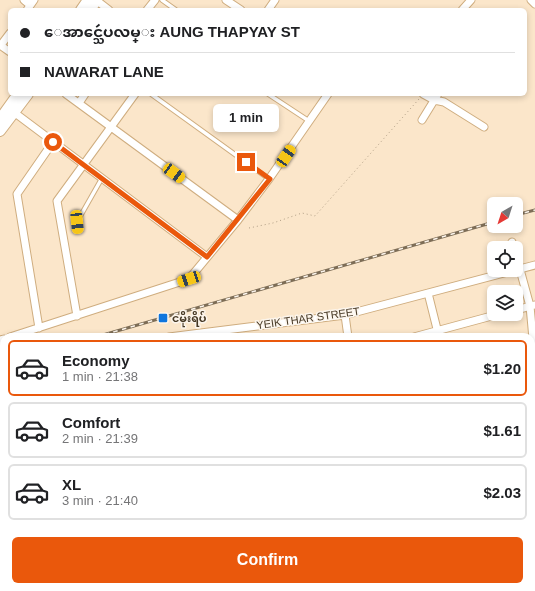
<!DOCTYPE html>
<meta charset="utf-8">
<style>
:root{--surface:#fff;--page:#f6f6f6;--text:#202124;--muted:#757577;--line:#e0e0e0;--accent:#ea580c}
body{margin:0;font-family:Arial,"Noto Sans Myanmar",sans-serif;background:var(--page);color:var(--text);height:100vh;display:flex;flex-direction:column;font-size:15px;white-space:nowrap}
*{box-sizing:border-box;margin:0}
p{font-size:13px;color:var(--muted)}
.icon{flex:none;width:22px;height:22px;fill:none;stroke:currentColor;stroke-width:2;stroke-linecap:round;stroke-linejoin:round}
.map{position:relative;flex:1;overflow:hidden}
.sheet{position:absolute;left:0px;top:333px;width:535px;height:258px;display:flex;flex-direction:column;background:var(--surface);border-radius:12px 12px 0 0;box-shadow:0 2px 6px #0003}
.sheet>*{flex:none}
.top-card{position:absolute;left:8px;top:8px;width:519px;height:88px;border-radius:6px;box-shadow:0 2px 6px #0003;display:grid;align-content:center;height:88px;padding:0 12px;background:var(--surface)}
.needle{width:26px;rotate:219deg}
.buttons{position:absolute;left:487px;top:197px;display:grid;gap:8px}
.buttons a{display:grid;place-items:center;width:36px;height:36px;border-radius:6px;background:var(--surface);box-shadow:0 2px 6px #0003;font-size:20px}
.end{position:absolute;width:18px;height:18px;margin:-9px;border:5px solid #ea580c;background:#fff;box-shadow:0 0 0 2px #fff}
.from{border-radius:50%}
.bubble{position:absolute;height:28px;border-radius:6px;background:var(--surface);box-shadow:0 2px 6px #0003;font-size:13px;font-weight:600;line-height:28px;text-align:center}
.car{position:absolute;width:12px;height:24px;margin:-12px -6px;border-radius:5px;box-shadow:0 0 3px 1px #0007;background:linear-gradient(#f5c518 24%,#345 0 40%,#f5c518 0 76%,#345 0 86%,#f5c518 0)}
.top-card b{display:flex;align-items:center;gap:14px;height:38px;font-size:15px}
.top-card b+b{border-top:1px solid var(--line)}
.top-card i{width:10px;height:10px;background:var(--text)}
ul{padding:7px 0 0;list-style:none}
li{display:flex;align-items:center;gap:12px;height:56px;margin:0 8px 6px;padding:0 4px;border:2px solid var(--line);border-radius:6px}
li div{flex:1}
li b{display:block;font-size:15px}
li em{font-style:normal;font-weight:600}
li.selected{border-color:var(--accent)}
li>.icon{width:36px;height:36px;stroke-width:1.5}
.cta{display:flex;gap:8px;margin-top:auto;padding:8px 12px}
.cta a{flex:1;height:46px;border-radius:6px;background:var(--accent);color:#fff;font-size:16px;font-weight:600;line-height:46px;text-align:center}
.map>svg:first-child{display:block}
.building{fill:#f6c4a3}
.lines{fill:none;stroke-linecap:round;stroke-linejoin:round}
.service-casing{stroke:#cfad7f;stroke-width:5.5}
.minor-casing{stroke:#cfad7f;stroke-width:9}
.primary-casing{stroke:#cfad7f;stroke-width:12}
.path{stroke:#af9d84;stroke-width:1;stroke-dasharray:1 3;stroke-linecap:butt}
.service{stroke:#fff;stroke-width:3.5}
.minor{stroke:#fff;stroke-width:7}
.primary{stroke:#fff;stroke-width:10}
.rail-casing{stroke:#7d6d56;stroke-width:3}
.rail{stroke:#fcf5ec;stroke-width:1.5;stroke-dasharray:4.5;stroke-linecap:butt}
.route{stroke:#ea580c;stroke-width:5}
.poi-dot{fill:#0f76de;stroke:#fcf5ec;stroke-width:1.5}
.labels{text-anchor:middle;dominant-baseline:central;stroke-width:3;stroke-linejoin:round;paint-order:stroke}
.poi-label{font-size:11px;font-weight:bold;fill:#473925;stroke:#fcf5ec;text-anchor:start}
.street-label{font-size:11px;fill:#473925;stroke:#fcf5ec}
</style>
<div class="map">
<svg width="535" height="591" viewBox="0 0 535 591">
<rect width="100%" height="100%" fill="#fbe6ca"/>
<path class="building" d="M257 587H272L273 591H257Z"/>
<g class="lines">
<g class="service-casing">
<path id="service" d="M162 0 176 10
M151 94 269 179
M268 94 309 121
M78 230 77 222 102 178
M242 587V591
M14 590 41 587"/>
</g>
<g class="minor-casing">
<path id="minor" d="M24 0 30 5
M96 0 109 10
M226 0 241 10
M531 0 535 4
M27 10 34 0
M147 10 155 0
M268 10 275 0
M462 10 471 0
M0 45 10 52
M1 45 10 33
M66 94 238 220
M423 94 434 100 444 102 484 127
M79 103 85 94
M11 110 207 257
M422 120 438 94
M512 242 514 248
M516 255 530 306 535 361
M516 270 535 265
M428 293 439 337
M516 310 535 305
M345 315 348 337
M77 316 57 201 135 94
M39 328 17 194 53 142
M10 337 189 279 238 220 269 179 328 94
M169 337 345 315 515 270
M414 337 499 314
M0 340 4 339
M531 376 535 375
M0 426 4 425
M531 476H535
M531 514 535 513
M531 523 535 522
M531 563H535
M95 587 96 591
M191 587V591
M281 587V591
M378 587V591
M145 591 175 587"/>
</g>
<g class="primary-casing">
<path id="primary" d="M81 10 88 0
M90 10 97 0
M0 119 18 94
M0 131 28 94
M531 418H535
M531 430H535
M0 480 4 514
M0 566 3 591
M12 587 13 591"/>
</g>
<path class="path" d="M249 228 273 223 302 213 315 216 419 99
M470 587V591"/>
<use href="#service" class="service"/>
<use href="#minor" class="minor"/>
<use href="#primary" class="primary"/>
<g class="rail-casing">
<path id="rail" d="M516 215 535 210
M96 337 494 222
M0 370 4 369"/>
</g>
<use href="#rail" class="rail"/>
</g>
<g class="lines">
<path class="route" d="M53 142 207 257 270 179 246 162"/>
</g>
<rect class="poi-dot" x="158" y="313" width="10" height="10" rx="2"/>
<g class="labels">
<g class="poi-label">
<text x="172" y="318">ငမိုးရိပ်</text>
</g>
<g class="street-label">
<text transform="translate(308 318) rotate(-8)">YEIK THAR STREET</text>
</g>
</g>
</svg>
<div class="buttons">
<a><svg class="needle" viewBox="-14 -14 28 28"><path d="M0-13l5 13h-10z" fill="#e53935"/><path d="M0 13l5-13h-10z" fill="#757577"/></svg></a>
<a><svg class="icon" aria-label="locate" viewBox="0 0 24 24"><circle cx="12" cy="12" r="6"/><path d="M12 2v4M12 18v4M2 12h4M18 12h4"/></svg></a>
<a><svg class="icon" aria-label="layers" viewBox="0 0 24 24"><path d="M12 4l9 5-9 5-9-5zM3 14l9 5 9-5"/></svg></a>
</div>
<i class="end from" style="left:53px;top:142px"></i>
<i class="end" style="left:246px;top:162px"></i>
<div class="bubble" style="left:213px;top:104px;width:66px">1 min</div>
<i class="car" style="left:286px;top:156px;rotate:34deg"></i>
<i class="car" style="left:174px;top:173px;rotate:126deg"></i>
<i class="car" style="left:77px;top:222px;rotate:174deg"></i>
<i class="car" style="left:189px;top:279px;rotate:252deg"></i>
<div class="top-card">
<b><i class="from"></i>ေအာင္သေဴပလမ္း AUNG THAPYAY ST</b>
<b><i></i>NAWARAT LANE</b>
</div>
<section class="sheet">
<ul>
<li class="selected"><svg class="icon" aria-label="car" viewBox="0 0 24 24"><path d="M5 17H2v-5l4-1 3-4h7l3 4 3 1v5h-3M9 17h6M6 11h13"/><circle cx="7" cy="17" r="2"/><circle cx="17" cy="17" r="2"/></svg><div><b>Economy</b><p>1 min · 21:38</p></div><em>$1.20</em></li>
<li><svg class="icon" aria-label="car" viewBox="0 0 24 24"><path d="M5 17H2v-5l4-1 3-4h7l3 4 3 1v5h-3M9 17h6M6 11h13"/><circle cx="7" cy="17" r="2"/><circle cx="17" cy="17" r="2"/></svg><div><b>Comfort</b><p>2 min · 21:39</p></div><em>$1.61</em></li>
<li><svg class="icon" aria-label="car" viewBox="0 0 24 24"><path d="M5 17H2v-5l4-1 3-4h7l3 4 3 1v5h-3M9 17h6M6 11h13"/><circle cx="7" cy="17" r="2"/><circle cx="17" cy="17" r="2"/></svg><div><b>XL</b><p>3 min · 21:40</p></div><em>$2.03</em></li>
</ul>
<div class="cta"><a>Confirm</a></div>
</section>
</div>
